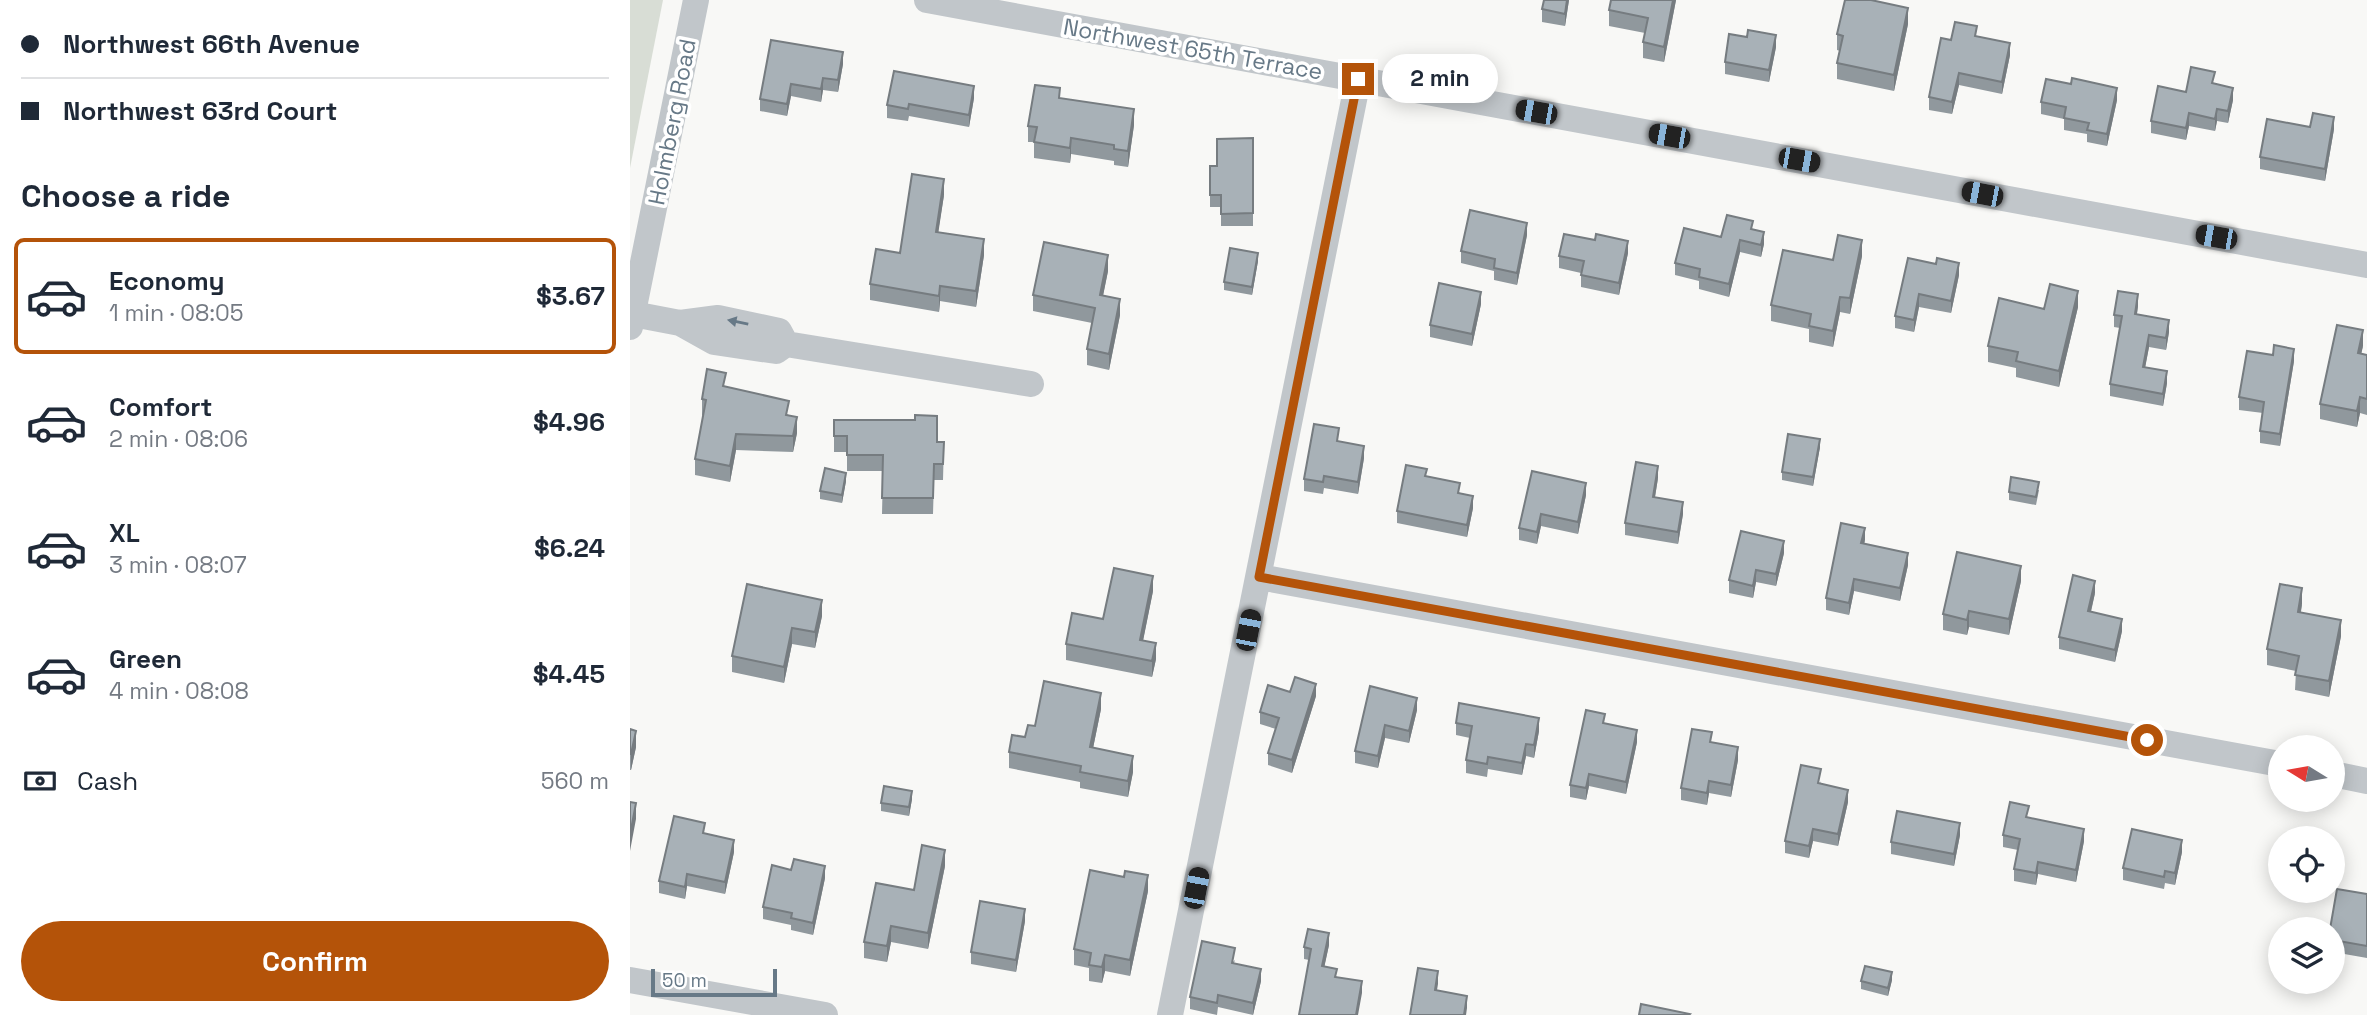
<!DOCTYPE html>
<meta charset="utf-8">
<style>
:root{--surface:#fff;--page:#f2f2f3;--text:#1f2937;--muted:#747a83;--line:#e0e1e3;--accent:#b45309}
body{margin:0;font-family:"Space Grotesk",sans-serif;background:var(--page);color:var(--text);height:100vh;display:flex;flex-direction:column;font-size:26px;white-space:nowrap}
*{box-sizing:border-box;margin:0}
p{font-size:23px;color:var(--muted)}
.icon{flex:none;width:38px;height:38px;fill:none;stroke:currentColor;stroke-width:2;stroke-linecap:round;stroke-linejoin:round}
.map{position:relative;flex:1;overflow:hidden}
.drawer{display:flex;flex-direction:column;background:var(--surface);width:630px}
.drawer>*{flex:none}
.banner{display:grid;align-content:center;height:154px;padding:0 21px;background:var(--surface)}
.needle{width:46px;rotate:281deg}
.buttons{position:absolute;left:1638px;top:735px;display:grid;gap:14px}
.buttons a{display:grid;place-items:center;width:77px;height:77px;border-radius:50%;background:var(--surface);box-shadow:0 4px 18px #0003;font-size:35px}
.scale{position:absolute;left:21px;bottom:18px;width:126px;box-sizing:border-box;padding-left:7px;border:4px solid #677987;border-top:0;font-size:19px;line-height:24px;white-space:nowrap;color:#677987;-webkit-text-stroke:5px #fff;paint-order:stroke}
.end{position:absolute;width:32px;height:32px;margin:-16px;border:9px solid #b45309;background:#fff;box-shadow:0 0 0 4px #fff}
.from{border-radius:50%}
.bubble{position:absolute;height:49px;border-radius:24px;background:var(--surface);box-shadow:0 4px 18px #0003;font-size:23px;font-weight:700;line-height:49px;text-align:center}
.car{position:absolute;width:21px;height:42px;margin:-21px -10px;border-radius:9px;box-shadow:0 0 5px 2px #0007;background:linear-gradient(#222 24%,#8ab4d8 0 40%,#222 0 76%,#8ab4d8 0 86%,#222 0)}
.banner b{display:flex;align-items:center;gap:24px;height:66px;font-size:26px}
.banner b+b{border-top:2px solid var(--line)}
.banner i{width:18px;height:18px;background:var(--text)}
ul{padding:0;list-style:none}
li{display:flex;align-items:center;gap:21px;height:116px;margin:0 14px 10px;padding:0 7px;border:4px solid transparent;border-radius:10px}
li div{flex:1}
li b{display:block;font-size:26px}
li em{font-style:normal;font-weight:700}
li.active{border-color:var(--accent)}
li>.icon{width:63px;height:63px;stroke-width:1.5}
h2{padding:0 21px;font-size:32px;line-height:84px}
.pay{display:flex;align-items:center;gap:18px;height:77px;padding:0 21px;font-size:26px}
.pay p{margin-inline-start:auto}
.cta{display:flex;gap:14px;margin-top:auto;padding:14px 21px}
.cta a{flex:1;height:80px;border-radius:42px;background:var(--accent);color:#fff;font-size:28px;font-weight:700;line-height:80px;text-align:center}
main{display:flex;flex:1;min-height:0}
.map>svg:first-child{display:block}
.green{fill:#d8ddd5}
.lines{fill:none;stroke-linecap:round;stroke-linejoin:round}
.minor{stroke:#c1c6ca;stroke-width:26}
.wall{fill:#90989d}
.shaded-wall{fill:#767c80}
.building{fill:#a8b1b7;stroke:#767c80;stroke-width:2}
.oneway{fill:#677987}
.route{stroke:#b45309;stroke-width:9}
.labels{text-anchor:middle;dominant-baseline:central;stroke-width:7;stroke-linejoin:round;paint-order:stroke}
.street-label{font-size:23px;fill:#677987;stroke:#fff}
</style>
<main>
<section class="drawer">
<div class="banner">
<b><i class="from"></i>Northwest 66th Avenue</b>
<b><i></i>Northwest 63rd Court</b>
</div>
<h2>Choose a ride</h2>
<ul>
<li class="active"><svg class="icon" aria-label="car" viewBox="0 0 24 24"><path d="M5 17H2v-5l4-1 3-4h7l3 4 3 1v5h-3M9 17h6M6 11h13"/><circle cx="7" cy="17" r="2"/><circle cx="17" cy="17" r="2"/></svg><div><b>Economy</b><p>1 min · 08:05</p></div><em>$3.67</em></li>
<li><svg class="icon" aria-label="car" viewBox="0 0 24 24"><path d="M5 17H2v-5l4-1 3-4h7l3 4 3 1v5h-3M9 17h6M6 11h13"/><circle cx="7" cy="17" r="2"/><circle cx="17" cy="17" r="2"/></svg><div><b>Comfort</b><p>2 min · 08:06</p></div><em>$4.96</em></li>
<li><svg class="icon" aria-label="car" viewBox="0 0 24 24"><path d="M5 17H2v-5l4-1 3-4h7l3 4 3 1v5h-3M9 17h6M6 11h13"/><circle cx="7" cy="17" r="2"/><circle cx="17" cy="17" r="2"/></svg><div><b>XL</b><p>3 min · 08:07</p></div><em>$6.24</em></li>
<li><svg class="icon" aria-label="car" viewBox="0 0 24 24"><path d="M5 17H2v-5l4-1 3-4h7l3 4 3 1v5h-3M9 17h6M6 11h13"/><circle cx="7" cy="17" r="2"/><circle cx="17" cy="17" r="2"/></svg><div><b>Green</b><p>4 min · 08:08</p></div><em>$4.45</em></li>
</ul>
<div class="pay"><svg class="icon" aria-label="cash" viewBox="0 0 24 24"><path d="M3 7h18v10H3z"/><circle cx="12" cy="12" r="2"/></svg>Cash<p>560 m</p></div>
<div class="cta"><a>Confirm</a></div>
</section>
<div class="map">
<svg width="1737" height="1015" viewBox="0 0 1737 1015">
<rect width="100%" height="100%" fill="#f8f8f6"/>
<path class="green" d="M0 0H33L0 168Z"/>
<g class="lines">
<path class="minor" d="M297 0 1737 265
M3 314 50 323 84 342 146 351 156 344 401 384
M50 323 88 318 149 331 156 344
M0 327 66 0
M629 577 1650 764
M1703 774 1737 781
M0 980 195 1015
M540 1015 728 80"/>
</g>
<path class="wall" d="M939 0 935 26 912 22V9Z
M1046 0 1034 62 1013 58V42L1015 33 979 26V10Z
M1278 24 1264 91 1207 79V63L1210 51 1207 50V34Z
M1347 36 1380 55 1372 94 1329 85 1322 114 1299 110V97L1321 40Z
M141 40 213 64 208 92 193 90 191 102 161 96 157 116 130 111V99Z
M1146 47 1139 82 1095 74V62Z
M1585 84 1603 100 1598 123 1587 121 1585 131 1559 126 1556 140 1521 133V121L1556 92Z
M344 98 339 127 279 116 278 121 257 118V105Z
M430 98 504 125 498 167 484 165V161L441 154 440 163 404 158V142H398V126Z
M1487 100 1477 146 1457 142V134L1434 130V119L1411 114V102Z
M1680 127 1704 129 1695 181 1630 169V157Z
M623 138V226H591V207H580V166H587Z
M314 195 308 232 354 255 346 307 310 301 309 312 240 300V284L270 253Z
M1123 229 1134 244 1131 257 1110 252 1099 297 1069 289V281L1045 275V263L1091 237Z
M897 235 887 285 864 280V271L831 263V251Z
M998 253 989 295 951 287V273L929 268V256Z
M1232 256 1220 314 1210 312 1203 347 1179 342V329L1141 321V305L1203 260Z
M1278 258 1329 275 1321 313 1289 307 1284 332 1265 328V316Z
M628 261 622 295 594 290V282Z
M478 271 473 295 490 315 479 370 457 365V349L462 323 403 311V295Z
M851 304 842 346 800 337V325Z
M1508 306 1507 314 1539 332 1536 350 1519 347 1515 367 1537 383 1533 406 1480 396V384L1490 328 1484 327V315Z
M1448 307 1429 387 1386 377V368L1358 362V346L1414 309Z
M1733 346 1731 353 1737 355V415L1730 413 1727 427 1690 419V404Z
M1664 361 1650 446 1630 443V431L1633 413 1609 410V397Z
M96 387 159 415 167 433 163 452 106 450 100 482 65 475V459L73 415H72V399Z
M204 420 307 442H314L313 480H304L303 514H252L253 471H217V452H204Z
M709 441 734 458 728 494 694 488 693 494 674 491V479Z
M1190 447 1183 486 1152 480V472Z
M902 471 956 495 948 534 911 526 907 544 889 540V528Z
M797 476 830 493 843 508 837 537 767 523V511Z
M1028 478 1025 497 1053 514 1048 544 995 535V523Z
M216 481 212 503 190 499V491Z
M1409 490 1406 505 1379 500V492Z
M1235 540 1234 544 1278 565 1270 601 1224 591 1219 615 1196 610V598Z
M1154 553 1146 586 1126 582 1123 598 1099 593V580Z
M1391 581 1379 635 1339 627 1337 635 1313 630V614Z
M117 584 192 616 185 648 162 644 154 683 102 672V656Z
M523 591 513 640 526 659 522 677 436 660V644L473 619Z
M1465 593 1461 612 1492 631 1485 662 1429 649V637Z
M1672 604 1671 612 1711 636 1699 697 1665 690 1666 671 1637 665V649Z
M740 686 787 710 779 743 755 738 748 768 725 763V751Z
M660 692 686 696 662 773 638 765V753L646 729 630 724V712Z
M471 709 463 748 503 772 498 797 450 788V782L379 768V752L395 737 405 726Z
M826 723 909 731 904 758 896 756 892 775 858 769 857 777 836 773V760L840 738 826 735Z
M975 723 1007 742 996 794 959 786 956 800 940 797V785Z
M0 729 6 747 1 770H0Z
M1082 742 1108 760 1101 797 1079 793 1077 805 1051 800V788Z
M1191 781 1190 784 1218 802 1208 846 1183 841 1179 858 1155 853V841Z
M282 799 279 816 251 811V803Z
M1399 818 1454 841 1446 882 1408 874 1406 885 1384 881V869L1388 850 1373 847V835Z
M1330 835 1324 866 1261 854V842Z
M104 852 95 894 57 886 55 899 29 893V881Z
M1552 852 1545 885 1535 883 1534 889 1493 880V868Z
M315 866 298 949 261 942 257 962 234 958V942L284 890Z
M195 878 183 935 161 930V925L133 919V907Z
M518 891 500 976 475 971 472 983 459 981V968L444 965V949Z
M1737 894V958L1703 952V929Z
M395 921 386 972 341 964V952Z
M699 945 694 967 707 977 732 993 679 960 674 959V947Z
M605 960 604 963 631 981 623 1015 588 1007 587 1015 560 1009V997Z
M1262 980 1258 996 1231 989V981Z"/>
<path class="shaded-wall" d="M937 0H939L935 26V14Z
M1043 0H1046L1034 62V47Z
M1278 8V24L1264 91V75Z
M1146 35V47L1139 82V70Z
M1380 43V55L1372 94V82Z
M213 52V64L208 92V80Z
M1329 73V85L1322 114V102Z
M193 78V90L191 102V89Z
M161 84V96L157 116V104Z
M344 86V98L339 127V115Z
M1487 88V100L1477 146V134Z
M1603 88V100L1598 123V111Z
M504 109V125L498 167V151Z
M1587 109V121L1585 131V119Z
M1559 113V126L1556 140V128Z
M1704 117V129L1695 181V169Z
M441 138V154L440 163V148Z
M314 179V195L306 248V232Z
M897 223V235L887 285V273Z
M1134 232V244L1131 257V245Z
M354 239V255L346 307V291Z
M1110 240V252L1099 297V284Z
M1232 240V256L1220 314V298Z
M998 241V253L989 295V283Z
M628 253V261L622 295V287Z
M478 255V271L470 311V295Z
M1329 263V275L1321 313V301Z
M310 286V301L309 312V296Z
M1448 291V307L1429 387V371Z
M851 292V304L842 346V334Z
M1289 294V307L1284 332V320Z
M1508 294V306L1505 326V314Z
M1210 297V312L1203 347V331Z
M490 299V315L479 370V354Z
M1539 320V332L1536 350V338Z
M1733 330V346L1728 369V353Z
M1519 335V347L1513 379V367Z
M1664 349V361L1650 446V434Z
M1537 371V383L1533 406V394Z
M1730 397V413L1727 427V411Z
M167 417V433L163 452V436Z
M106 434V450L100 482V466Z
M1190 439V447L1183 486V477Z
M734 446V458L728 494V482Z
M1028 466V478L1023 509V497Z
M216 473V481L212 503V495Z
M956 483V495L948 534V522Z
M843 496V508L837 537V525Z
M1053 502V514L1048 544V532Z
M911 514V526L907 544V532Z
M1235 528V540L1231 556V543Z
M1154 541V553L1146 586V574Z
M1278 553V565L1270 601V588Z
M1391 566V581L1379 635V619Z
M1126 570V582L1123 598V586Z
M523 576V591L510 656V640Z
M1224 579V591L1219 615V603Z
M1465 581V593L1458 623V611Z
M1672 588V604L1668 627V612Z
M192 600V616L185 648V632Z
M1339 611V627L1337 635V620Z
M1492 619V631L1485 662V650Z
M1711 620V636L1699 697V681Z
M162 628V644L154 683V667Z
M526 643V659L522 677V661Z
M686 684V696L662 773V760Z
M471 693V709L460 763V747Z
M787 698V710L779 743V731Z
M909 718V731L904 758V745Z
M755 725V738L748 768V756Z
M1007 730V742L996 794V782Z
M6 731V747L1 770V754Z
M896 744V756L892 775V763Z
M1108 747V760L1101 797V785Z
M503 756V772L498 797V781Z
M959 774V786L956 800V788Z
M1079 781V793L1077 805V793Z
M1218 790V802L1208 846V834Z
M282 791V799L279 816V807Z
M6 803V819L0 851V835Z
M1330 823V835L1324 866V854Z
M1183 829V841L1179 858V846Z
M1454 829V841L1446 882V870Z
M104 840V852L95 894V882Z
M1552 840V852L1545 885V873Z
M315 850V866L298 949V933Z
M1408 862V874L1406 885V873Z
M195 866V878L183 935V923Z
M57 874V886L55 899V887Z
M518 875V891L500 976V960Z
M395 909V921L386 972V960Z
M261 926V942L257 962V946Z
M699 933V945L692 978V966Z
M475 955V971L472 983V967Z
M631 969V981L623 1015V1003Z
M808 971V984L805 1002V990Z
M1262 972V980L1258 996V988Z
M732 981V993L728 1015H726Z
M837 996V1008L836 1015H834Z"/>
<path class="building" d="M914 0H937L935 14 912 9Z
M981 0H1043L1034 47 1013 42 1018 18 979 10Z
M1215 0H1241L1278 8 1264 75 1207 63 1213 36 1207 34Z
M1325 22 1347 26 1345 36 1380 43 1372 82 1329 73 1322 102 1299 97 1311 38 1321 40Z
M1118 30 1146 35 1139 70 1095 62 1099 34 1117 37Z
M141 40 213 52 208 80 193 78 191 89 161 84 157 104 130 99Z
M1561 67 1585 72 1582 83 1603 88 1598 111 1587 109 1585 119 1559 113 1556 128 1521 121 1528 86 1556 92Z
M264 71 344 86 339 115 279 104 278 109 257 105Z
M1442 78 1487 88 1477 134 1457 130 1459 123 1434 118 1436 107 1411 102 1416 79 1441 84Z
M405 85 430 88 429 98 504 109 498 151 484 149V145L441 138 440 148 404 142 407 127 398 126Z
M1683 113 1704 117 1695 169 1630 157 1637 119 1680 127Z
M623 138V213L591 214V195H580V166H587V139Z
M282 174 314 179 306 232 354 239 346 291 310 286 309 296 240 284 246 249 270 253Z
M840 210 897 223 887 273 864 268 865 259 831 251Z
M1097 215 1123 221 1121 229 1134 232 1131 245 1110 240 1099 284 1069 277 1070 269 1045 263 1054 228 1091 237Z
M934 234 965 240 966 234 998 241 989 283 951 275 954 261 929 256Z
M1208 235 1232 240 1220 298 1210 297 1203 331 1179 326 1181 314 1141 305 1153 250 1203 260Z
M414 242 478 255 470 295 490 299 479 354 457 349 465 308 403 295Z
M600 248 628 253 622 287 594 282Z
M1278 258 1306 264 1307 258 1329 263 1321 301 1289 294 1284 320 1265 316Z
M809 283 851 292 842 334 800 325Z
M1420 284 1448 291 1429 371 1386 361 1388 352 1358 346 1369 298 1414 309Z
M1488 291 1508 294 1505 314 1539 320 1536 338 1519 335 1513 367 1537 371 1533 394 1480 384 1492 316 1484 315Z
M1707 325 1733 330 1728 353 1737 355V399L1730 397 1727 411 1690 404Z
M1644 345 1664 349 1650 434 1630 431 1634 402 1609 397 1617 351 1643 355Z
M77 369 96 373 93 386 159 401 156 415 167 417 163 436 106 434 100 466 65 459 76 400 72 399Z
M285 415 307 416V442H314L313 464H304L303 498H252L253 455H217V436H204V420H285Z
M684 424 709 428 707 441 734 446 728 482 694 476 693 482 674 479Z
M1158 434 1190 439 1183 477 1152 472Z
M1006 462 1028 466 1023 497 1053 502 1048 532 995 523Z
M776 465 797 469 795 476 830 483 828 493 843 496 837 525 767 511Z
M195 468 216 473 212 495 190 491Z
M902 471 956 483 948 522 911 514 907 532 889 528Z
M1381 477 1409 482 1406 497 1379 492Z
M1211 523 1235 528 1231 543 1278 553 1270 588 1224 579 1219 603 1196 598Z
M1111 531 1154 541 1146 574 1126 570 1123 586 1099 580Z
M1327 552 1391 566 1379 619 1339 611 1337 620 1313 614Z
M484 568 523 576 510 640 526 643 522 661 436 644 442 613 473 619Z
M1443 575 1465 581 1458 611 1492 619 1485 650 1429 637Z
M117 584 192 600 185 632 162 628 154 667 102 656Z
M1650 584 1672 588 1668 612 1711 620 1699 681 1665 675 1669 656 1637 649Z
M665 677 686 684 662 760 638 753 649 718 630 712 638 685 660 692Z
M414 681 471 693 460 747 503 756 498 781 450 772 451 766 379 752 382 735 395 737 398 725 405 726Z
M740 686 787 698 779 731 755 725 748 756 725 751Z
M829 703 909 718 904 745 896 744 892 763 858 757 857 764 836 760 842 726 826 723Z
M956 710 975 714 973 723 1007 730 996 782 959 774 956 788 940 785Z
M0 729 6 731 1 754H0Z
M1062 729 1082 732 1080 742 1108 747 1101 785 1079 781 1077 793 1051 788Z
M1171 765 1191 769 1188 783 1218 790 1208 834 1183 829 1179 846 1155 841Z
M254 786 282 791 279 807 251 803Z
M0 802 6 803 0 835Z
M1380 802 1399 806 1396 817 1454 829 1446 870 1408 862 1406 873 1384 869 1390 839 1373 835Z
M1267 811 1330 823 1324 854 1261 842Z
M44 816 75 823 73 833 104 840 95 882 57 874 55 887 29 881Z
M1502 829 1552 840 1545 873 1535 871 1534 877 1493 868Z
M292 845 315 850 298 933 261 926 257 946 234 942 246 883 284 890Z
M164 859 195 866 183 923 161 918 162 913 133 907 142 865 161 870Z
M460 870 494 877 495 871 518 875 500 960 475 955 472 967 459 965 461 953 444 949Z
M1707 889 1737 894V946L1703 940V929H1700Z
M350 901 395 909 386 960 341 952Z
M678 929 699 933 692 966 707 969 705 977 732 981 726 1015H669L681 949 674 947Z
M572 941 605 948 602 963 631 969 623 1003 588 995 587 1003 560 997Z
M1235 966 1262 972 1258 988 1231 981Z
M788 968 808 971 805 990 837 996 834 1015H780Z
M1011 1004 1060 1014 1059 1015H1009Z"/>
<defs><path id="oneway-solid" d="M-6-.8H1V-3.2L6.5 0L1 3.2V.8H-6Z" transform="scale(1.75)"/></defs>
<use class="oneway" href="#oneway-solid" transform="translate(108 322) rotate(-168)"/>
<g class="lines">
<path class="route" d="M728 79 629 577 1517 740"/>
</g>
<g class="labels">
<g class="street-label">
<text transform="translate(563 49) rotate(10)">Northwest 65th Terrace</text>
<text transform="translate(42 122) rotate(-79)">Holmberg Road</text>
</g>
</g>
</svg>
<div class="buttons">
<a><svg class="needle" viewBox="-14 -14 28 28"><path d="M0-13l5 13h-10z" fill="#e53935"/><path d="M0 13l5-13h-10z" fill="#747a83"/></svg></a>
<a><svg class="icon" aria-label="locate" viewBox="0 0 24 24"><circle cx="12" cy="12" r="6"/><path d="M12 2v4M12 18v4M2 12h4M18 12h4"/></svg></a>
<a><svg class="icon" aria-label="layers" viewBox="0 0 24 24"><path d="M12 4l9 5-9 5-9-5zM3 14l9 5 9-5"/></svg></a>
</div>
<div class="scale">50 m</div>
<i class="end from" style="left:1517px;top:740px"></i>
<i class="end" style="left:728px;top:79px"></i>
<div class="bubble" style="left:752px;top:54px;width:116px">2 min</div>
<i class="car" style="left:906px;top:112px;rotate:280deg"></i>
<i class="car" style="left:1039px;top:136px;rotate:280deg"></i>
<i class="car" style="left:1169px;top:160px;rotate:100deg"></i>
<i class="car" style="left:1352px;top:194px;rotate:281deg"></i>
<i class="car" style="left:1586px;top:237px;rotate:280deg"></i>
<i class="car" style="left:618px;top:630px;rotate:11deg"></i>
<i class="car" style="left:566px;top:888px;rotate:11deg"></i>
</div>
</main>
